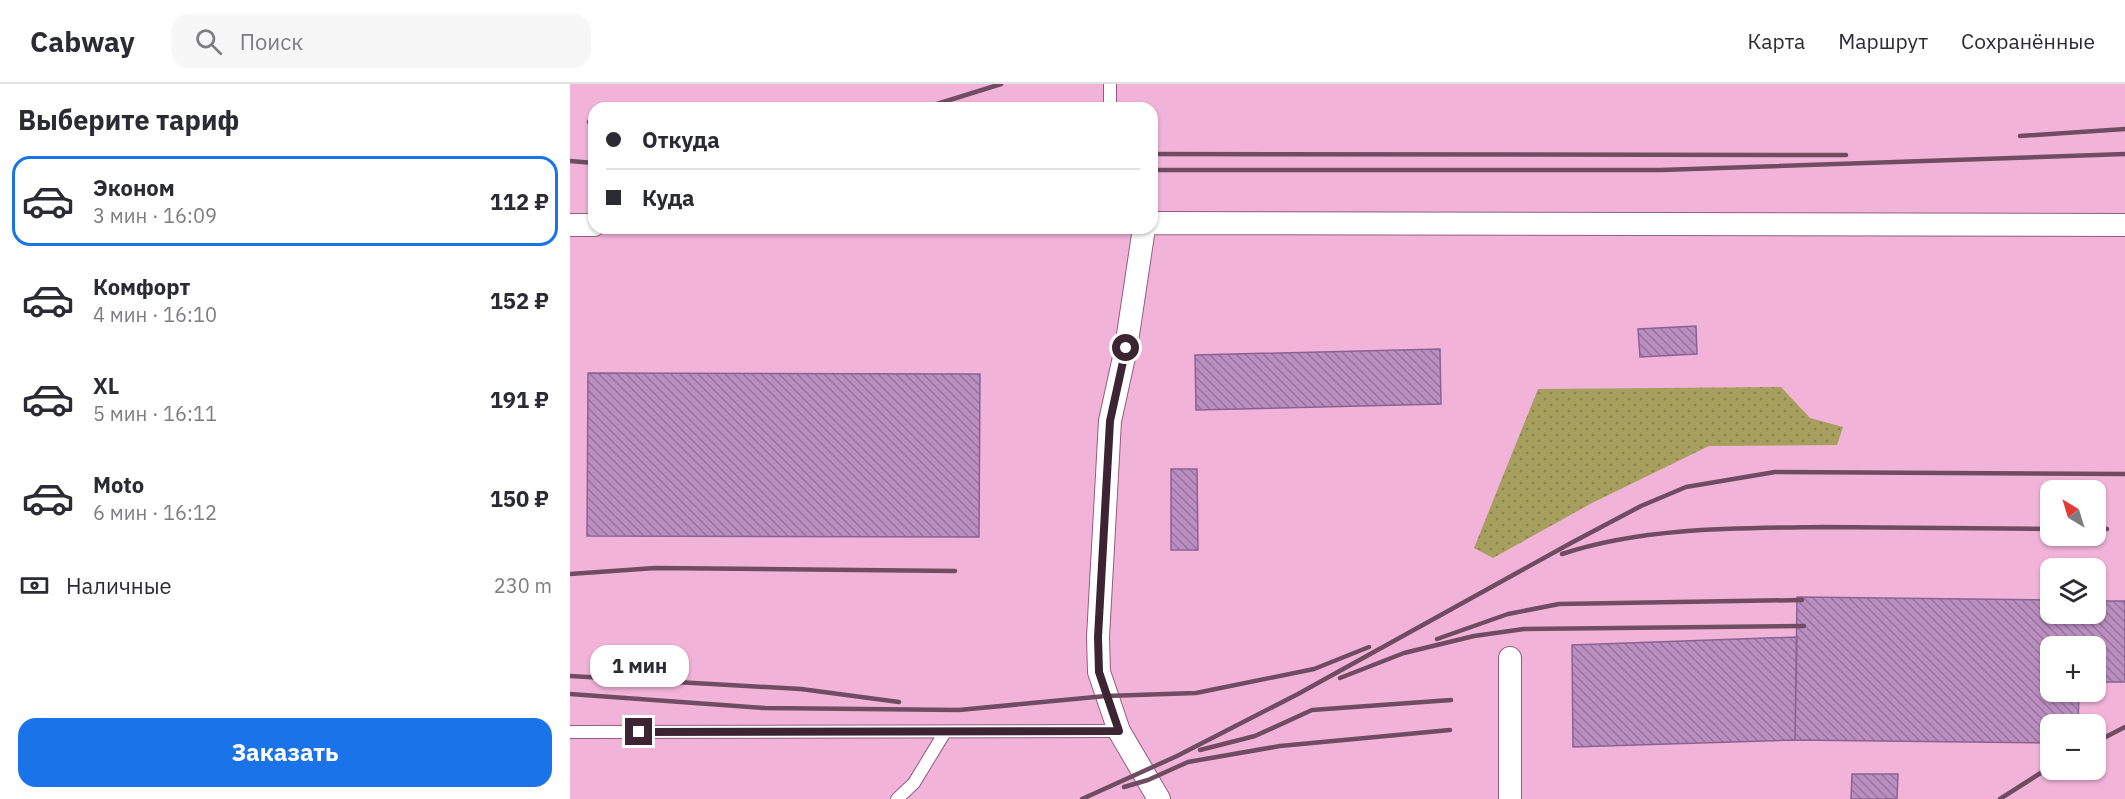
<!DOCTYPE html>
<html lang="ru">
<meta charset="utf-8">
<style>
:root{--surface:#fff;--page:#f7f7f7;--text:#2b2b33;--muted:#7c7c81;--line:#e1e1e2;--accent:#1a73e8}
body{margin:0;font-family:"IBM Plex Sans",sans-serif;background:var(--page);color:var(--text);height:100vh;display:flex;flex-direction:column;font-size:22px;white-space:nowrap}
*{box-sizing:border-box;margin:0}
p{font-size:20px;color:var(--muted)}
.icon{flex:none;width:33px;height:33px;fill:none;stroke:currentColor;stroke-width:2;stroke-linecap:round;stroke-linejoin:round}
.map{position:relative;flex:1;overflow:hidden}
.sheet{display:flex;flex-direction:column;background:var(--surface);width:570px}
.sheet>*{flex:none}
.banner{position:absolute;left:18px;top:18px;width:570px;height:132px;border-radius:18px;box-shadow:0 2px 4px #0004;display:grid;align-content:center;height:132px;padding:0 18px;background:var(--surface)}
.needle{width:39px;rotate:322deg}
.controls{position:absolute;left:1470px;top:396px;display:grid;gap:12px}
.controls a{display:grid;place-items:center;width:66px;height:66px;border-radius:12px;background:var(--surface);box-shadow:0 2px 4px #0004;font-size:30px}
.end{position:absolute;width:27px;height:27px;margin:-14px;border:8px solid #3c2433;background:#fff;box-shadow:0 0 0 3px #fff}
.from{border-radius:50%}
.bubble{position:absolute;height:42px;border-radius:18px;background:var(--surface);box-shadow:0 2px 4px #0004;font-size:20px;font-weight:700;line-height:42px;text-align:center}
.banner b{display:flex;align-items:center;gap:21px;height:57px;font-size:22px}
.banner b+b{border-top:2px solid var(--line)}
.banner i{width:15px;height:15px;background:var(--text)}
ul{padding:0;list-style:none}
li{display:flex;align-items:center;gap:18px;height:90px;margin:0 12px 9px;padding:0 6px;border:3px solid transparent;border-radius:18px}
li div{flex:1}
li b{display:block;font-size:22px}
li em{font-style:normal;font-weight:700}
li.current{border-color:var(--accent)}
li>.icon{width:54px;height:54px;stroke-width:1.5}
h2{padding:0 18px;font-size:27px;line-height:72px}
.pay{display:flex;align-items:center;gap:15px;height:66px;padding:0 18px;font-size:22px}
.pay p{margin-inline-start:auto}
.action{display:flex;gap:12px;margin-top:auto;padding:12px 18px}
.action a{flex:1;height:69px;border-radius:18px;background:var(--accent);color:#fff;font-size:24px;font-weight:700;line-height:69px;text-align:center}
header{display:flex;align-items:center;gap:36px;box-sizing:border-box;height:84px;padding:0 30px;background:var(--surface);border-bottom:2px solid var(--line)}
header strong{font-size:28px}
nav{display:flex;gap:33px;margin-inline-start:auto;font-size:21px}
.search{width:420px;height:54px;background:var(--page);display:flex;align-items:center;gap:15px;box-sizing:border-box;padding:0 21px;border-radius:18px;color:var(--muted);font-size:22px}
main{display:flex;flex:1;min-height:0}
.map>svg:first-child{display:block}
.green{fill:url(#green-dots)}
.building{fill:url(#building-back-hatch);stroke:#8c6292;stroke-width:1.5}
.lines{fill:none;stroke-linecap:round;stroke-linejoin:round}
.lane-casing{stroke:#945c7f;stroke-width:14}
.street-casing{stroke:#945c7f;stroke-width:24}
.lane{stroke:#fff;stroke-width:12}
.street{stroke:#fff;stroke-width:22}
.rail{stroke:#6f4c62;stroke-width:4.5}
.route{stroke:#3c2433;stroke-width:8}
</style>
<header>
<strong>Cabway</strong>
<div class="search"><svg class="icon" aria-label="search" viewBox="0 0 24 24"><circle cx="10" cy="10" r="6"/><path d="M15 15l6 6"/></svg>Поиск</div>
<nav><a>Карта</a><a>Маршрут</a><a>Сохранённые</a></nav>
</header>
<main>
<section class="sheet">
<h2>Выберите тариф</h2>
<ul>
<li class="current"><svg class="icon" aria-label="car" viewBox="0 0 24 24"><path d="M5 17H2v-5l4-1 3-4h7l3 4 3 1v5h-3M9 17h6M6 11h13"/><circle cx="7" cy="17" r="2"/><circle cx="17" cy="17" r="2"/></svg><div><b>Эконом</b><p>3 мин · 16:09</p></div><em>112 ₽</em></li>
<li><svg class="icon" aria-label="car" viewBox="0 0 24 24"><path d="M5 17H2v-5l4-1 3-4h7l3 4 3 1v5h-3M9 17h6M6 11h13"/><circle cx="7" cy="17" r="2"/><circle cx="17" cy="17" r="2"/></svg><div><b>Комфорт</b><p>4 мин · 16:10</p></div><em>152 ₽</em></li>
<li><svg class="icon" aria-label="car" viewBox="0 0 24 24"><path d="M5 17H2v-5l4-1 3-4h7l3 4 3 1v5h-3M9 17h6M6 11h13"/><circle cx="7" cy="17" r="2"/><circle cx="17" cy="17" r="2"/></svg><div><b>XL</b><p>5 мин · 16:11</p></div><em>191 ₽</em></li>
<li><svg class="icon" aria-label="car" viewBox="0 0 24 24"><path d="M5 17H2v-5l4-1 3-4h7l3 4 3 1v5h-3M9 17h6M6 11h13"/><circle cx="7" cy="17" r="2"/><circle cx="17" cy="17" r="2"/></svg><div><b>Moto</b><p>6 мин · 16:12</p></div><em>150 ₽</em></li>
</ul>
<div class="pay"><svg class="icon" aria-label="cash" viewBox="0 0 24 24"><path d="M3 7h18v10H3z"/><circle cx="12" cy="12" r="2"/></svg>Наличные<p>230 m</p></div>
<div class="action"><a>Заказать</a></div>
</section>
<div class="map">
<svg width="1555" height="715" viewBox="0 0 1555 715">
<defs>
<pattern id="green-dots" width="8" height="8" patternUnits="userSpaceOnUse" patternTransform="scale(1.5)"><rect width="8" height="8" fill="#a79f5e"/><path d="M2 2h.1M6 6h.1" fill="none" stroke="#89814e" stroke-width="1.8" stroke-linecap="round"/></pattern>
<pattern id="building-back-hatch" width="6" height="6" patternUnits="userSpaceOnUse" patternTransform="scale(1.5)"><rect width="6" height="6" fill="#ba8ec0"/><path d="M-1 5l2 2M0 0l6 6M5-1l2 2" fill="none" stroke="#98749d"/></pattern>
</defs>
<rect width="100%" height="100%" fill="#f2b3d9"/>
<path class="green" d="M1211 303 1240 334 1273 343 1267 361 1139 362 1022 419 923 474 904 464 968 305Z"/>
<path class="building" d="M1126 242 1127 270 1070 273 1068 245Z
M870 265 871 320 626 326 625 271Z
M18 289 410 290 409 453 17 452Z
M601 385H627L628 466H601Z
M1227 513 1480 516V530H1526V517H1555V598H1526V562H1480V608H1509L1508 640H1480V659L1225 656Z
M1227 553 1225 656 1003 663 1002 561Z
M1282 690H1328L1327 715H1281Z"/>
<g class="lines">
<g class="lane-casing">
<path id="lane" d="M540 24V0
M0 648 549 647
M327 715 344 699 375 648"/>
</g>
<g class="street-casing">
<path id="street" d="M582 139 1555 141
M0 141H24
M574 144 556 264 540 337 528 553 529 588 549 647 589 715
M940 715V574"/>
</g>
<use href="#lane" class="lane"/>
<use href="#street" class="street"/>
<path class="rail" d="M354 24 431 0
M19 38H24
M1450 52 1555 45
M583 70 1276 71
M0 77 24 79
M584 86H1091L1555 70
M1526 445H1537
M992 470C1073 443 1168 444 1253 443 1329 443 1405 444 1480 445
M0 490 85 484 385 487
M867 555 938 530 989 520 1232 516
M0 592 231 605 329 618
M770 594 834 569 904 552 954 545 1234 542
M0 610 195 624 389 626 536 612 626 609 744 585 799 563
M1526 658 1555 643
M630 666 685 652 742 626 881 616
M554 703 578 696 618 678 710 662 880 646
M512 715 607 672 728 610 1001 459 1071 422 1116 403 1205 388 1555 390
M1430 715 1480 683"/>
</g>
<g class="lines">
<path class="route" d="M69 648 549 647 529 588 528 553 540 337 556 264"/>
</g>
</svg>
<div class="controls">
<a><svg class="needle" viewBox="-14 -14 28 28"><path d="M0-13l5 13h-10z" fill="#e53935"/><path d="M0 13l5-13h-10z" fill="#7c7c81"/></svg></a>
<a><svg class="icon" aria-label="layers" viewBox="0 0 24 24"><path d="M12 4l9 5-9 5-9-5zM3 14l9 5 9-5"/></svg></a>
<a>+</a>
<a>−</a>
</div>
<i class="end from" style="left:556px;top:264px"></i>
<i class="end" style="left:69px;top:648px"></i>
<div class="bubble" style="left:20px;top:561px;width:99px">1 мин</div>
<div class="banner">
<b><i class="from"></i>Откуда</b>
<b><i></i>Куда</b>
</div>
</div>
</main>
